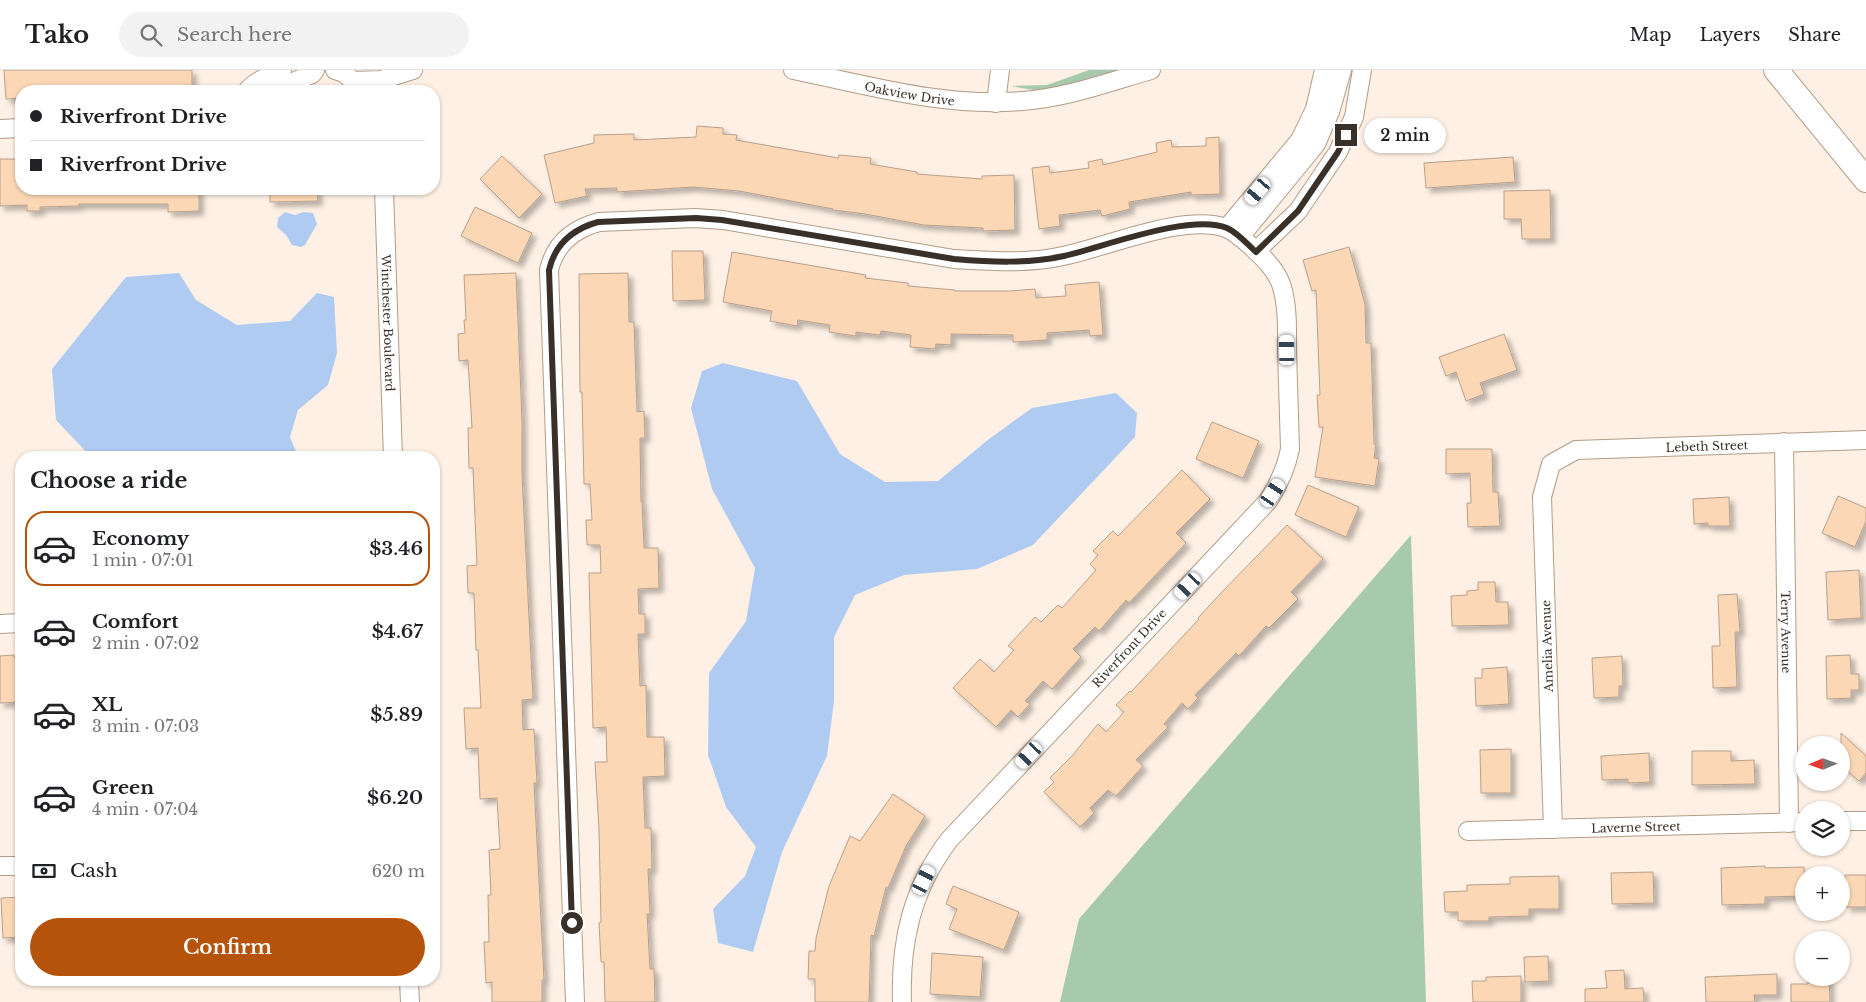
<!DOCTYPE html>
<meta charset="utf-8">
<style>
:root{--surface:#fff;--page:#f2f2f2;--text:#202124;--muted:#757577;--line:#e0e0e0;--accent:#b45309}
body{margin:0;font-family:"Libre Baskerville",serif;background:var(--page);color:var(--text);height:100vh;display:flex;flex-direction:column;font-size:19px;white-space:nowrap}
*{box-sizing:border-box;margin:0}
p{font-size:16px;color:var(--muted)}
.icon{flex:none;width:28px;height:28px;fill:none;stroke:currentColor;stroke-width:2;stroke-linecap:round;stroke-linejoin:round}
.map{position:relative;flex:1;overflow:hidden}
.panel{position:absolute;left:15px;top:381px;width:425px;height:535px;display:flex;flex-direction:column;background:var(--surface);border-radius:20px;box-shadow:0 1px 4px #0004}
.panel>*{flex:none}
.banner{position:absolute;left:15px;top:15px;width:425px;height:110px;border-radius:20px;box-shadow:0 1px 4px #0004;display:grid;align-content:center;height:110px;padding:0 15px;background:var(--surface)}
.needle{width:32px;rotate:268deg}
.buttons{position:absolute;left:1795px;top:666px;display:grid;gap:10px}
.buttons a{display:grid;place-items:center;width:55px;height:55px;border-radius:50%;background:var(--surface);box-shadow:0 1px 4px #0004;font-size:25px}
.end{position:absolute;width:22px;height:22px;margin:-11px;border:6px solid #393129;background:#fff;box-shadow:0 0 0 2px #fff}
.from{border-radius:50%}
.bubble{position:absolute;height:35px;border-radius:18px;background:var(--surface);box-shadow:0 1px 4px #0004;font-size:16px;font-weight:600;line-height:35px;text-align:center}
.car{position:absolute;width:15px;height:30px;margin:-15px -8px;border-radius:6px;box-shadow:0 0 4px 1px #0007;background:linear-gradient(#fff 24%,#345 0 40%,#fff 0 76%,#345 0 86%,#fff 0)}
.banner b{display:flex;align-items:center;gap:18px;height:48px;font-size:19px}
.banner b+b{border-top:1px solid var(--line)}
.banner i{width:12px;height:12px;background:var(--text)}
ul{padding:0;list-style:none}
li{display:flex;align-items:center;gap:15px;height:75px;margin:0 10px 8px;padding:0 5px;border:2px solid transparent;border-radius:20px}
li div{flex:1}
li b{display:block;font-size:19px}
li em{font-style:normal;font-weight:600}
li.active{border-color:var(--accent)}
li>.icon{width:45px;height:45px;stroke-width:1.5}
h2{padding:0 15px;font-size:22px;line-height:60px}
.pay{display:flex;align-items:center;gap:12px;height:55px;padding:0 15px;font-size:19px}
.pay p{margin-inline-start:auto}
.action{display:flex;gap:10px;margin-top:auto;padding:10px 15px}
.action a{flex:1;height:58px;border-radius:30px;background:var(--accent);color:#fff;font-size:20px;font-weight:600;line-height:58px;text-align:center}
header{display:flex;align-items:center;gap:30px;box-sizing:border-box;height:70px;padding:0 25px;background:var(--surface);border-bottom:1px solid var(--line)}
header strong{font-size:24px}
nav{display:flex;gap:28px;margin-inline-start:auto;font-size:18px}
.search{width:350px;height:45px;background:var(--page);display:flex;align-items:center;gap:12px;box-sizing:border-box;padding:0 18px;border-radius:28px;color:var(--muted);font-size:19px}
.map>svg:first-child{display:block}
.green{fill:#a7c9ad}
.water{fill:#b0cbf1}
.building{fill:#fcd7b5;stroke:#b6a08d;filter:url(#shadow)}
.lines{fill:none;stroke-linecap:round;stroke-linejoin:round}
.minor-casing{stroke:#b19c88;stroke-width:20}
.secondary-casing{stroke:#b19c88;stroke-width:26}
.minor{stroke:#fff;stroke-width:18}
.secondary{stroke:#fff;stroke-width:24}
.route{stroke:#393129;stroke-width:6}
.labels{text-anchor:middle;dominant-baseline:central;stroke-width:4.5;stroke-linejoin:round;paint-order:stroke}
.street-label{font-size:12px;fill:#393129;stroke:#fff}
</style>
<header>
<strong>Tako</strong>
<div class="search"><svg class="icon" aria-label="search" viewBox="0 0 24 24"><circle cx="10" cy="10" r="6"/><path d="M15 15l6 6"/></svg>Search here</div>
<nav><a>Map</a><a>Layers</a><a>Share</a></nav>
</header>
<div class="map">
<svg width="1866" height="932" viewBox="0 0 1866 932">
<defs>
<filter id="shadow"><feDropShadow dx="4.5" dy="4.5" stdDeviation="2.5" flood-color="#0004"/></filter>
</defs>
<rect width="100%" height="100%" fill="#fef0e4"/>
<path class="green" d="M1089 0H1120L1065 16 1039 21 1011 16 1047 15Z
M1411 465 1426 932H1060L1079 849Z"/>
<path class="water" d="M285 142 295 145 303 142 313 143 317 154 305 175 301 177 292 175 286 165 277 157 278 148Z
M179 203 196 230 237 255 290 251 317 223 334 227 337 283 328 315 298 340 290 367 298 387H91L56 350 52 299 126 207Z
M723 293 797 311 840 384 885 412 938 411 989 369 1032 338 1116 323 1137 343 1135 367 1033 475 977 499 904 505 855 525 834 567V631L827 686 782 782 753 882 718 873 713 839 745 806 756 777 726 737 708 685 709 603 746 551 755 498 712 419 691 338 702 301Z"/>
<path class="building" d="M4 0H192V20L21 21V28L6 29Z
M697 56 723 58V64L737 65 736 70 838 88 839 85 871 88 870 94 917 102V104L982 109V106L1014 105 1015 160 983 161V158L924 155 865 144 833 140V139L739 121 693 117 617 122V118L585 119 587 126 555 133 544 85 594 73V65L634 64V70L696 67Z
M1219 67 1220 124 1191 125V122L1129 132 1130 139 1102 146 1100 140 1059 145 1060 156 1039 159 1032 98 1049 96 1050 103 1089 98 1088 92 1102 89 1103 95 1157 82 1156 73 1171 70 1172 77 1206 76V68Z
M502 86 542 124 519 148 480 109Z
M1513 87 1515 112 1426 118 1424 93Z
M0 89H21V119H199V141L168 142V134H79V136L40 137V141H27V135L0 136Z
M270 119H317L318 131 270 132Z
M1550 120 1551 169H1522L1521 149H1504V121Z
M475 137 532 163 518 193 461 166Z
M1349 177 1365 234 1366 273H1371L1374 374H1376L1374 388 1379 389 1375 416 1315 407 1323 357H1319L1317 325H1320L1316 220 1312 221 1303 190Z
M672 181H703L705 230 673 231Z
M732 182 866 205 865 208 908 213V216L955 220V221H1010L1035 219 1036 228 1066 226 1065 215 1099 212 1103 265 1090 266 1089 260 1047 263V270L1013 272V265L951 264V275L936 274 935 279 910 277 911 265 881 261 880 265 856 262V266L829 262 830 255 798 250 797 256 770 251 772 241 723 232Z
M516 203 522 351V405L533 629 522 630 523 660 534 659 537 713H534L544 910H542V932H492V912L486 913 484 872H489L488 825H491L489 780 500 779 497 728 480 729 478 678 466 679 464 638H481L478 580H476L474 523H468L467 496 477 495 473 398H469L468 358H472L468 290 459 291 458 264 465 263 464 250H466L464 205Z
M628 203 629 252H634L637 342 644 341 645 368H640L641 432H642L644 478H658L659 518 638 519 639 544H645V564H638L640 616 646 615 647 667H664L665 706 643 707 645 758H651L652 799H648L650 844H647L650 899H654L655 932H605L604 892H601L599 853 601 852 599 759 595 692H607L606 657 593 658 589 503H601L600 475H587L586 450H592L590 414H584L582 322H580L579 204Z
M1504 264 1517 300 1480 313 1484 324 1466 331 1456 302 1446 306 1439 287Z
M1212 352 1259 371 1243 408 1196 389Z
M1446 379H1492L1493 422H1498L1500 456 1468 457 1467 433H1471L1470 403 1446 404Z
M1182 400 1210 429 1176 463 1186 473 1129 533 1126 530 1099 561 1095 557 1073 579 1081 587 1052 619 1043 611 1025 631 1030 634 1018 647 1011 640 996 657 953 618 980 589 994 602 1014 580 1008 576 1035 547 1041 552 1058 535 1062 538 1096 500 1090 494 1098 485 1093 481 1113 461 1118 466Z
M1308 415 1359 437 1346 467 1295 445Z
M1838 426 1866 438V451L1855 477 1822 463Z
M1729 427 1730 456H1708V453L1694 454 1693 429Z
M1287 455 1323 489 1291 522 1298 529 1269 558 1266 556 1239 586 1236 583 1195 625 1198 628 1188 639 1182 633 1164 654 1168 657 1136 690 1143 696 1116 726 1108 720 1090 738 1094 743 1080 757 1044 722 1054 712 1050 708 1072 686 1098 654 1106 662 1124 642 1116 635 1130 621 1131 622 1199 549 1198 548 1220 524Z
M1859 500 1861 548 1828 550 1826 502Z
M1478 512H1495L1496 532H1508L1509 555 1452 556 1451 526 1467 525V521L1478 520Z
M1737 524 1740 562H1735L1737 617 1713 618 1712 576H1720L1718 525Z
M14 585V587H21V632L0 633V586Z
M1850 585 1851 604H1859V620H1851V628L1827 629 1826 586Z
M1622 586 1623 616H1619V627L1594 628 1592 588Z
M1507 597 1509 634 1476 636 1475 608H1482V599Z
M1841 663 1866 686V703L1859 711 1841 695Z
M1511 679V723H1481L1480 680Z
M1692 681H1731V691L1754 690 1755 714 1692 715Z
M1649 683 1650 712 1628 713V709L1602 710 1601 686Z
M893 724 925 746 906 776 888 818 886 817 874 866 871 865 869 932H815V909H808L809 881H815L816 868 829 816 850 766 860 771Z
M1765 796V798L1804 797V826L1765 827V834L1722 835 1721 798Z
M1653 802 1654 833 1612 834 1611 803Z
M1845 805H1866V837H1846Z
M1559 806V839H1529V846L1489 847V851H1458V842H1445L1444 822 1467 821V815L1510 814V807Z
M953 816 1019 842 1004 880 949 859 957 839 946 834Z
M21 827V867L3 868 1 828Z
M932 883 983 887 980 927 930 924Z
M1548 886 1549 911 1525 912 1524 887Z
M1624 900 1625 919 1643 918 1644 932H1585V919L1607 918 1605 901Z
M1777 904V925H1754L1755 932H1706L1705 907Z
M1521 906V932H1473L1472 911H1486V907Z
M1808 908H1829L1830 932H1791V914H1808Z"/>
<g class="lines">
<g class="minor-casing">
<g id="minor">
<path d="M335 0 344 3 353 11 381 10 413 0"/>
<path id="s1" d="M793 0C868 15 945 38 1022 31 1066 28 1109 12 1151 0"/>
<path d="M247 21C256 10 270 6 282 0"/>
<path d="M272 21 312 4 315 0"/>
<path d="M996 33 1000 0"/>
<path d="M0 59 21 58"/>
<path id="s2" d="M384 119 393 388"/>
<path d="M1227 158 1300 70 1315 39 1324 0"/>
<path d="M1240 167 1316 74 1330 42 1342 0"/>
<path d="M1256 181 1298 141 1338 82 1354 47 1362 0"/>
<path id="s3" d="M1784 372 1789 753"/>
<path d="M0 554 21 553"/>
<path d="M1841 751H1866"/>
<path id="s4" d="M1553 759 1542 427 1551 394 1576 380 1866 370"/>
<path id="s5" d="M1468 761 1804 752"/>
<path d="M0 796H21"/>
<path d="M409 910 410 932"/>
<path d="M575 932 549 200C555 174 573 159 599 152L695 148 723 150 954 189C990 191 1028 194 1063 186 1107 177 1184 143 1226 158 1236 162 1245 171 1253 178 1265 189 1277 201 1282 217 1288 238 1287 260 1287 281 1288 314 1289 346 1290 379 1286 399 1279 414 1268 431L949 770C912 819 900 871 902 932"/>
</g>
</g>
<g class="secondary-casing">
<path id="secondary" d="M1776 0 1866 110"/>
</g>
<use href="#minor" class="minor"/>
<use href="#secondary" class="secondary"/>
</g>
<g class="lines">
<path class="route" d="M572 853 549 200C555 174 573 159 598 152L696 148 722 150 954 189C990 192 1028 194 1064 186 1103 177 1190 143 1227 158 1238 163 1247 174 1256 182L1298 141 1338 82 1346 65"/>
</g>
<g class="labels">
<g class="street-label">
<text stroke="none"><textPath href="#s1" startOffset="119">Oakview Drive</textPath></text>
<text stroke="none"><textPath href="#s2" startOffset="134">Winchester Boulevard</textPath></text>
<text stroke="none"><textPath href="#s4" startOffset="526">Lebeth Street</textPath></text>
<text stroke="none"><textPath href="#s3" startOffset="190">Terry Avenue</textPath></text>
<text transform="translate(1547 576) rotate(-92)">Amelia Avenue</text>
<text transform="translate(1129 578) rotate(-47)">Riverfront Drive</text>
<text stroke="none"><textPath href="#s5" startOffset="168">Laverne Street</textPath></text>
</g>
</g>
</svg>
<div class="buttons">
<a><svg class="needle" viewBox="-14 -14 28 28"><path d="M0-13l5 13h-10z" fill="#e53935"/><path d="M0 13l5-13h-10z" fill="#757577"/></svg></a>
<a><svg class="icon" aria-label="layers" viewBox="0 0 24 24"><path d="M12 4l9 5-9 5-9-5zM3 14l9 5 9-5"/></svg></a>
<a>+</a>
<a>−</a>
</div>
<i class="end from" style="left:572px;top:853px"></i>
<i class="end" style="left:1346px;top:65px"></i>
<div class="bubble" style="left:1364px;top:48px;width:82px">2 min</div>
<i class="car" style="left:1258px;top:121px;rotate:220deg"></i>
<i class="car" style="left:1287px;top:280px;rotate:359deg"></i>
<i class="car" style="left:1273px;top:423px;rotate:34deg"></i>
<i class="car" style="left:1188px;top:516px;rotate:223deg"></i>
<i class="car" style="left:1029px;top:685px;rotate:223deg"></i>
<i class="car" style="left:924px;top:810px;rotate:26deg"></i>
<div class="banner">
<b><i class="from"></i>Riverfront Drive</b>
<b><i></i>Riverfront Drive</b>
</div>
<section class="panel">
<h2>Choose a ride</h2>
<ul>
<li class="active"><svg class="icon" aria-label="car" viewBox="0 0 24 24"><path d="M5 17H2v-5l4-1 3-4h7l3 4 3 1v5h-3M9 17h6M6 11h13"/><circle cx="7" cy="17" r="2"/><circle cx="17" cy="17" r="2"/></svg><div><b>Economy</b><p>1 min · 07:01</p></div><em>$3.46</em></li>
<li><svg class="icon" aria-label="car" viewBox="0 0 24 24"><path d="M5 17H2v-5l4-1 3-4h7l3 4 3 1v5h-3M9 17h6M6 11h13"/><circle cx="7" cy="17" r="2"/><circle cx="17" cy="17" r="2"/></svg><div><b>Comfort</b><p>2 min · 07:02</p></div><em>$4.67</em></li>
<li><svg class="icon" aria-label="car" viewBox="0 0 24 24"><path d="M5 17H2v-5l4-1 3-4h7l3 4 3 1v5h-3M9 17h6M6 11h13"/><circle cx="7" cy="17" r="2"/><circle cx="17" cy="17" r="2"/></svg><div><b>XL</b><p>3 min · 07:03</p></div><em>$5.89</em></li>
<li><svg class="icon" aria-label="car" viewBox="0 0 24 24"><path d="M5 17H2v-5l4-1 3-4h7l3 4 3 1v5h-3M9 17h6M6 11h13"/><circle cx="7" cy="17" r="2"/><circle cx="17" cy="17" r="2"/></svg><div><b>Green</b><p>4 min · 07:04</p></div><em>$6.20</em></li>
</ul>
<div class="pay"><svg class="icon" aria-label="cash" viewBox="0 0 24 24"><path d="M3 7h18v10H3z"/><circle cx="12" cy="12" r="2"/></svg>Cash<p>620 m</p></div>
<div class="action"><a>Confirm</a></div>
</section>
</div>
